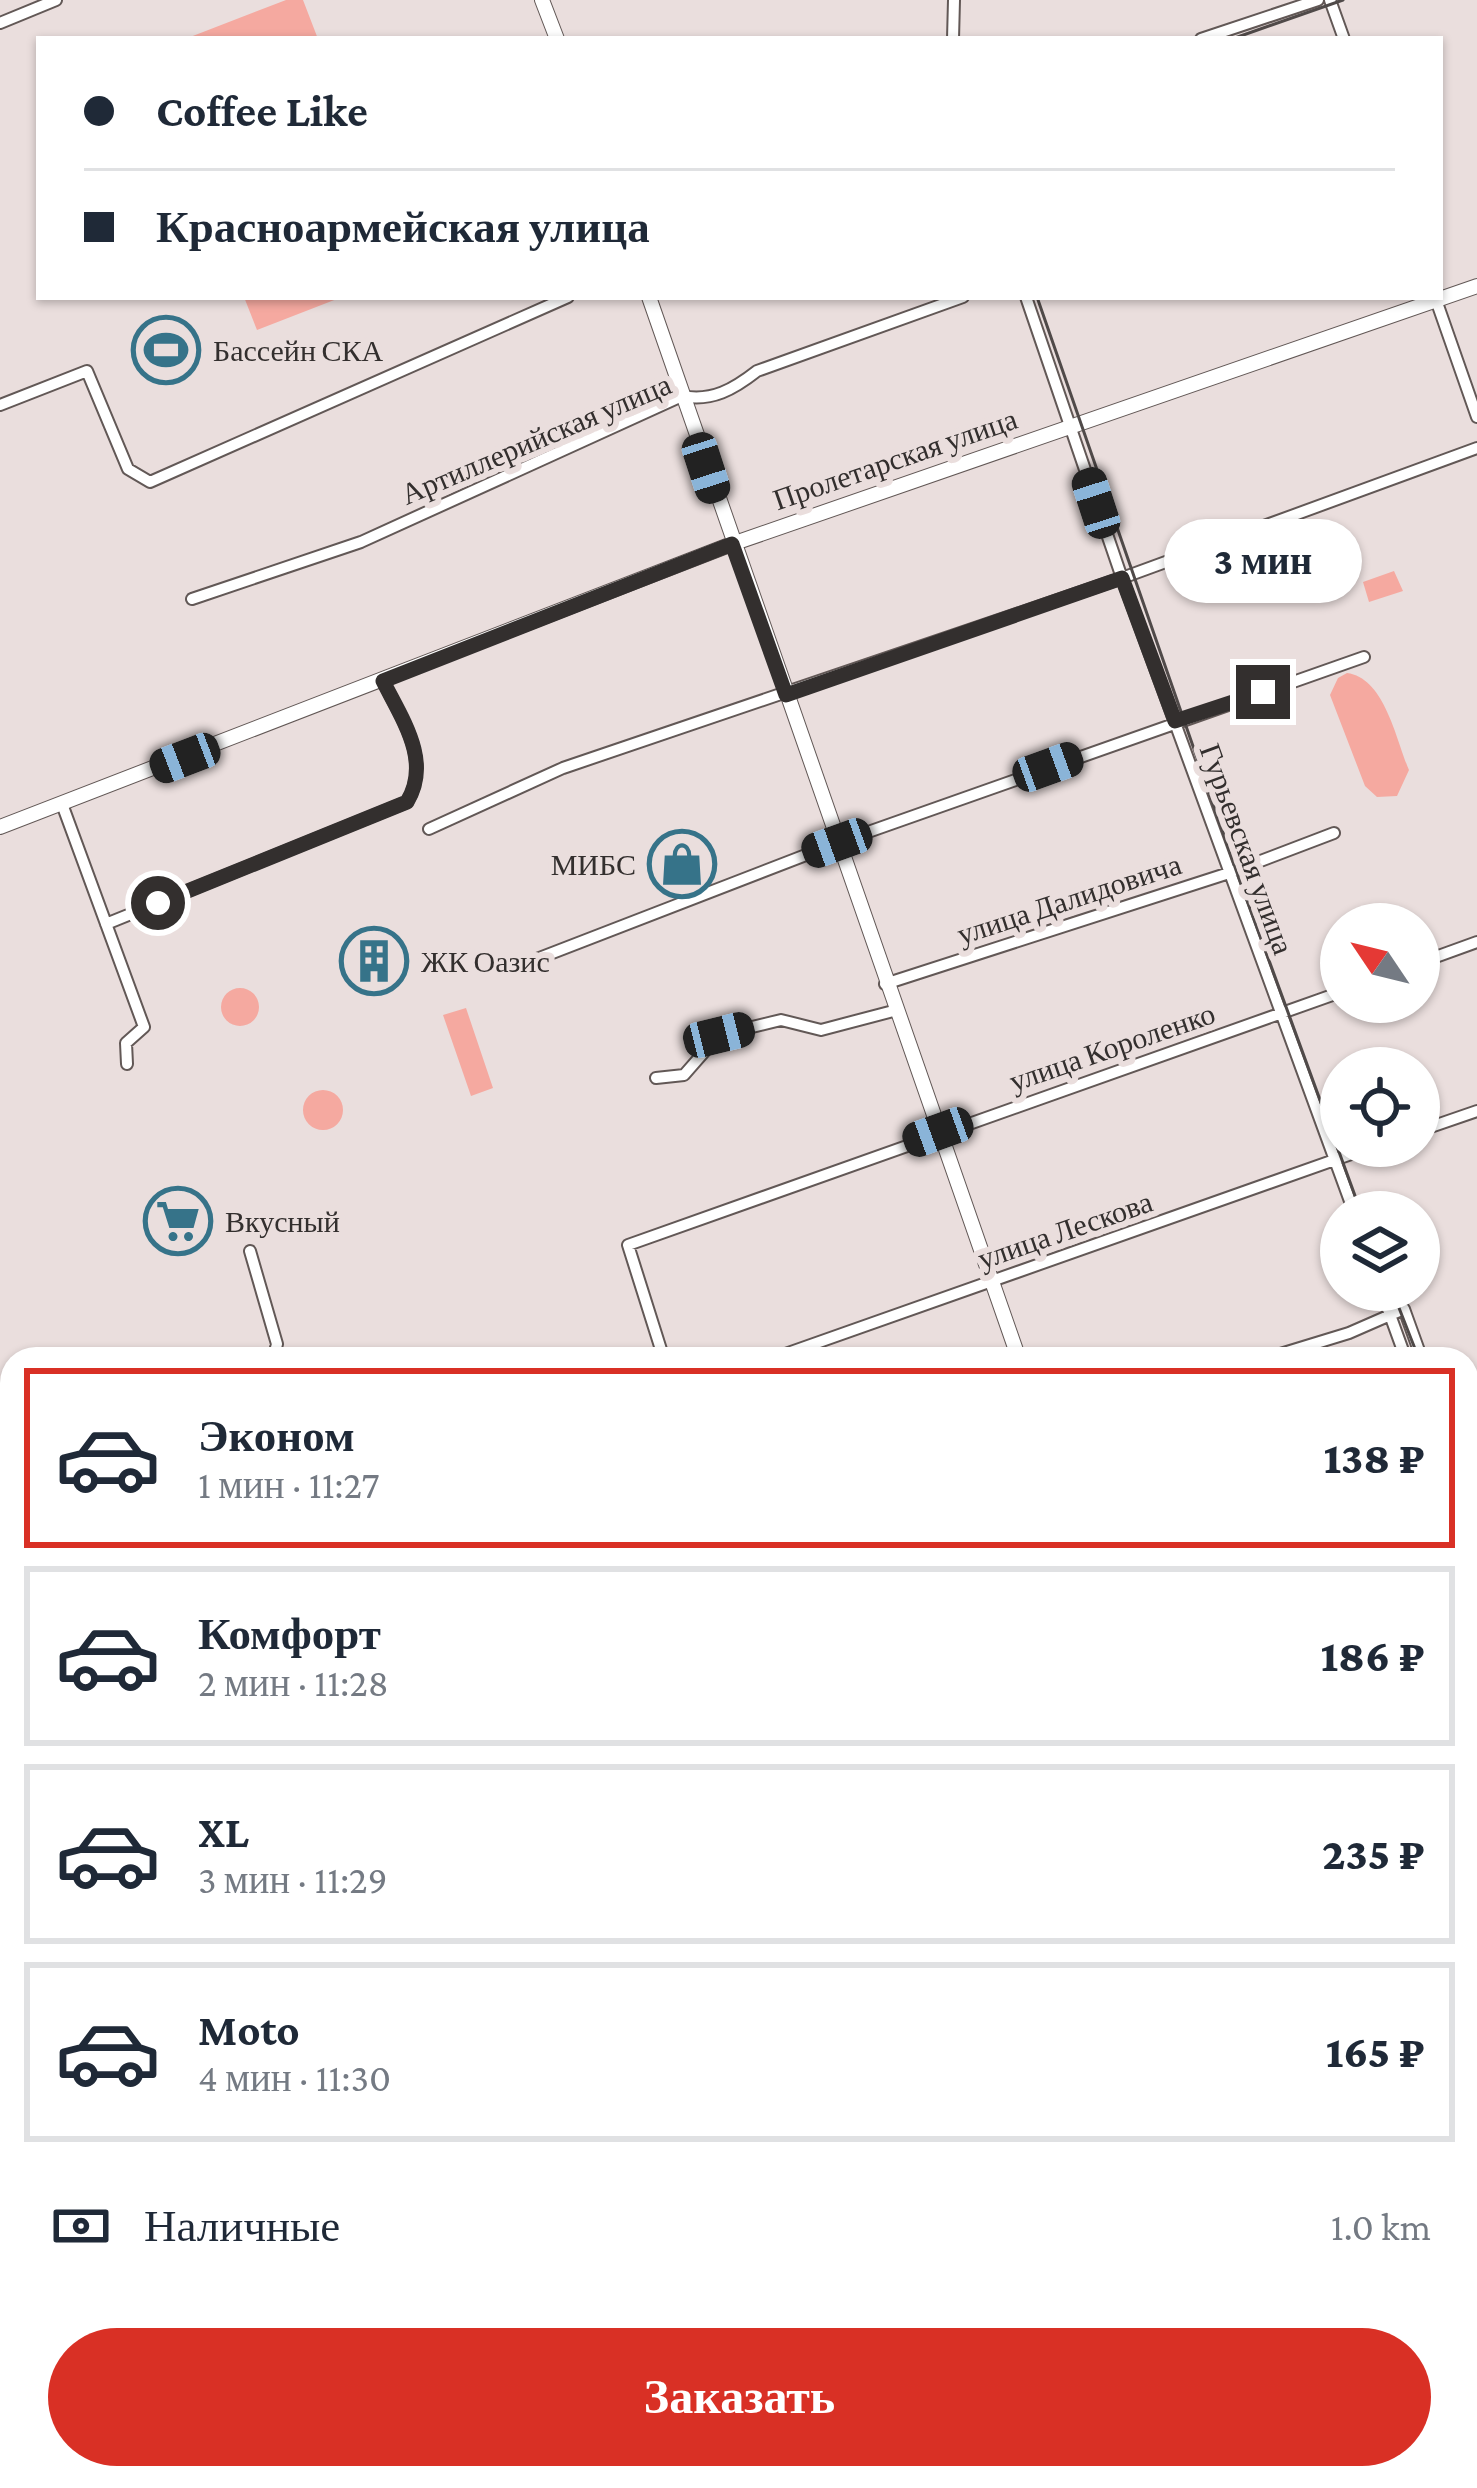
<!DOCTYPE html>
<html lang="ru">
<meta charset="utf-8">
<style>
:root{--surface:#fff;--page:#f6f6f7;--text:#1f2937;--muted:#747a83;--line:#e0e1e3;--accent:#d93025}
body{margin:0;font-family:"Crimson Pro",serif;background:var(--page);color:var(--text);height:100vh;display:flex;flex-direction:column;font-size:45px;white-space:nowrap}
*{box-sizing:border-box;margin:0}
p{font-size:39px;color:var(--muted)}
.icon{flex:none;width:66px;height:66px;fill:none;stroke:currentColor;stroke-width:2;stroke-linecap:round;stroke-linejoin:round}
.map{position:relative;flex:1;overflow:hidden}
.details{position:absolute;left:0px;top:1347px;width:1479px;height:1143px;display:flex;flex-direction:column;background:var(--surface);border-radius:36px 36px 0 0;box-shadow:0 3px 9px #0004}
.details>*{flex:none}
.top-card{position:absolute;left:36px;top:36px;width:1407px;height:264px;border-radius:0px;box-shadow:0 3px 9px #0004;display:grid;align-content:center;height:264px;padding:0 48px;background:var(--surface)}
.needle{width:78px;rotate:305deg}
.tools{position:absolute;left:1320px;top:903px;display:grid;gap:24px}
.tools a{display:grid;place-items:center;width:120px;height:120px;border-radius:50%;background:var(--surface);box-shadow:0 3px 9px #0004;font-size:60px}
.end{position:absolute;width:54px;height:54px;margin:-27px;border:15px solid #332f2e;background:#fff;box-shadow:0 0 0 6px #fff}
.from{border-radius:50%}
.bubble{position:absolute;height:84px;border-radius:42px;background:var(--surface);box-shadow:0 3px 9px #0004;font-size:39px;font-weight:800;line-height:84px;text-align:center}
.car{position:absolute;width:36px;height:72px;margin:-36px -18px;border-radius:15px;box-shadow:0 0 9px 3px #0007;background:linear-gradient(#222 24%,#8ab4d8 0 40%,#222 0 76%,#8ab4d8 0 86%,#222 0)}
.top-card b{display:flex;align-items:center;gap:42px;height:114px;font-size:45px}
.top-card b+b{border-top:3px solid var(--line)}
.top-card i{width:30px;height:30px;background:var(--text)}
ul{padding:21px 0 0;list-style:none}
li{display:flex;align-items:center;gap:36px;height:180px;margin:0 24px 18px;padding:0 24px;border:6px solid var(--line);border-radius:0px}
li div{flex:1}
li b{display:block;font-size:45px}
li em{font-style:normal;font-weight:800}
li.on{border-color:var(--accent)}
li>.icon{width:108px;height:108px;stroke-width:1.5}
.pay{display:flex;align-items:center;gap:30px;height:132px;padding:0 48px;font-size:45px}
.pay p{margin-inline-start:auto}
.button{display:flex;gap:24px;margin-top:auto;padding:24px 48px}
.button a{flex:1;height:138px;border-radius:72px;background:var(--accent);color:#fff;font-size:48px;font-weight:800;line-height:138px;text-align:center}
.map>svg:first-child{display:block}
.green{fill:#f5a9a0}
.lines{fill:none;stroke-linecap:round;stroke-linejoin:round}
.minor-casing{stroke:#625856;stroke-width:14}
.major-casing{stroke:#625856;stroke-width:16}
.minor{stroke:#fff;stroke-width:10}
.major{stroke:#fff;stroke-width:14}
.tram{stroke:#504a49;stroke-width:3}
.route{stroke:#332f2e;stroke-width:15}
.labels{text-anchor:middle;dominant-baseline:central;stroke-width:12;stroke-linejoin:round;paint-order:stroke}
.poi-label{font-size:30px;fill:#332f2e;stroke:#eadedd;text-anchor:start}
.street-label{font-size:30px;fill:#332f2e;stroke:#eadedd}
</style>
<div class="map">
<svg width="1477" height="2488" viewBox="0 0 1477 2488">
<rect width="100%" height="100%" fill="#eadedd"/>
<path class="green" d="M286 0H303L318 39H185Z
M244 297H342L257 330Z
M1394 571 1403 591 1369 602 1363 582Z
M1347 673C1385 678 1396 740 1409 770L1397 796 1377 797 1365 786 1330 695 1338 678Z
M221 1007a19 19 0 1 1 38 0a19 19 0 1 1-38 0Z
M466 1008 493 1088 471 1096 443 1015Z
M303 1110a20 20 0 1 1 40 0a20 20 0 1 1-40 0Z"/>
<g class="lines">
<g class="minor-casing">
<path id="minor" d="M1330 0 1344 39
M0 23 56 0
M953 39 954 0
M1201 39 1318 0
M1026 297 1122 578 1354 1212
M1435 297 1477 417
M0 405 87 371 128 469 150 482 568 297
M192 599 361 542 682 396C712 402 734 389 757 371L963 297
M62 804 144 1027 126 1043 127 1064
M429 829 563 768 1122 578 1477 448
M106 924 407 802C432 761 402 720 383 681
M529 962 837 843 1364 657
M1419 963 1477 942
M885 984 1229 873 1334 833
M656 1078 684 1075 719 1035 781 1020 821 1030 897 1010
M1419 1131 1477 1111
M250 1251 277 1344 273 1359
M1381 1290 1406 1359
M664 1359 628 1245 1341 992
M771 1359 1374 1146
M1264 1359 1349 1333 1404 1309 1422 1359
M1467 1452 1477 1448
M1467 1483 1477 1510
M1467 1525 1477 1553
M1467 1621 1477 1618
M1467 1790 1477 1786
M6 1799 12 1817
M0 1836 12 1868
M1467 1949 1477 1946
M0 2296 12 2292
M0 2459 12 2455
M230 2478 233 2488
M648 2478 652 2488
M1403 2478 1407 2488
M425 2488 454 2478"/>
</g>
<g class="major-casing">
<path id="major" d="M542 0 557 39
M649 297 1019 1359
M0 827 732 544 1477 286
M1467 2268 1477 2264
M1467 2281 1477 2277
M1001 2478 1004 2488
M1052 2478 1056 2488
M774 2488 803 2478
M847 2488 876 2478"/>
</g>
<use href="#minor" class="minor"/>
<use href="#major" class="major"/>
<path class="tram" d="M1232 39 1343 0
M1037 297 1236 870 1361 1212
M1392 1290 1419 1359
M1467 1512 1477 1541"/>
</g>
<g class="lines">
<path class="route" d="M158 903 407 802C432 761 402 719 383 681L732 544 786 695 1122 578 1175 721 1263 692"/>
</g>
<defs>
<g id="stadium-ring" transform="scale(3.45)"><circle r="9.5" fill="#eadedd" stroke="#367389" stroke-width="1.5"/><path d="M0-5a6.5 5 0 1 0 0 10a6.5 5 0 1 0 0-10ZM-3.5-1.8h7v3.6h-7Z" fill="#367389"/></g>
<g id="shop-ring" transform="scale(3.45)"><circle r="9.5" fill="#eadedd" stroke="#367389" stroke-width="1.5"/><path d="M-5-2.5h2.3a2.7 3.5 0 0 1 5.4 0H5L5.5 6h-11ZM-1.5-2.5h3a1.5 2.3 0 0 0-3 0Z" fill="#367389"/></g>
<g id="building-ring" transform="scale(3.45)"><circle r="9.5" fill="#eadedd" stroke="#367389" stroke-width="1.5"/><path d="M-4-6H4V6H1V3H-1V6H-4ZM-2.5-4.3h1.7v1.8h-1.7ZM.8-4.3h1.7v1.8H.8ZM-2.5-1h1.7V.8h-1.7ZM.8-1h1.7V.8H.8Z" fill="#367389"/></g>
<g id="supermarket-ring" transform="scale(3.45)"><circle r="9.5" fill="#eadedd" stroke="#367389" stroke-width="1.5"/><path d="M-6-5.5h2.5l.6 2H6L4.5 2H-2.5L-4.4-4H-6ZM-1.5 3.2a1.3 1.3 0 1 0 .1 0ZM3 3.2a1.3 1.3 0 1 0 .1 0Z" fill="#367389"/></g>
</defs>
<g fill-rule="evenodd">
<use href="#stadium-ring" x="166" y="350"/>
<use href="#shop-ring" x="682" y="864"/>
<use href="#building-ring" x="374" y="961"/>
<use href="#supermarket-ring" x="178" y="1221"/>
</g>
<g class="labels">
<g class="poi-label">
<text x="213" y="350">Бассейн СКА</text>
<text x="636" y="864" text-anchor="end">МИБС</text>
<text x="421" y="961">ЖК Оазис</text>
<text x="225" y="1221">Вкусный</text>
</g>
<g class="street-label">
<text transform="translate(536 439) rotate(-23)">Артиллерийская улица</text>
<text transform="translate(895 459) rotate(-19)">Пролетарская улица</text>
<text transform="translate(1247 849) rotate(70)">Гурьевская улица</text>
<text transform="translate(1069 899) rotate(-18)">улица Далидовича</text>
<text transform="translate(1112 1047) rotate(-19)">улица Короленко</text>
<text transform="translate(1065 1230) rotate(-19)">улица Лескова</text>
</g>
</g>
</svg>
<div class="tools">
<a><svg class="needle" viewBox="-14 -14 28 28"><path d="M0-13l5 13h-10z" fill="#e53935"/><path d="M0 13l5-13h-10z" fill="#747a83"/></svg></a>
<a><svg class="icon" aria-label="locate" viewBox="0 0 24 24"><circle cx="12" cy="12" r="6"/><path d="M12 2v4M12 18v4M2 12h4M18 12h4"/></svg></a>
<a><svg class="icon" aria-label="layers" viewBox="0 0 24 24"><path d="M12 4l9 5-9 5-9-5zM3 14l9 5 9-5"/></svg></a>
</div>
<i class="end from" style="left:158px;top:903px"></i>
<i class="end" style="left:1263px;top:692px"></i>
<div class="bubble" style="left:1164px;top:519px;width:198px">3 мин</div>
<i class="car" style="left:706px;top:468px;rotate:162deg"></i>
<i class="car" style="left:1096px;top:503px;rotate:342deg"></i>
<i class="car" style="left:185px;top:758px;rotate:249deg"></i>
<i class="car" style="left:1048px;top:767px;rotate:70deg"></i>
<i class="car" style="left:837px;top:843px;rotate:250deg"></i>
<i class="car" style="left:719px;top:1035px;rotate:76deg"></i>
<i class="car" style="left:938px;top:1132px;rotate:250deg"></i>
<div class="top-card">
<b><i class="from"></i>Coffee Like</b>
<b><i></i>Красноармейская улица</b>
</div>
<section class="details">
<ul>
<li class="on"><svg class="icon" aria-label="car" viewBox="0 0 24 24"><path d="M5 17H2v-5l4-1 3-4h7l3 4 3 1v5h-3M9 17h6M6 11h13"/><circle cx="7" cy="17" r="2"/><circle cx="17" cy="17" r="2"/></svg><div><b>Эконом</b><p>1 мин · 11:27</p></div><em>138 ₽</em></li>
<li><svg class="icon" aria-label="car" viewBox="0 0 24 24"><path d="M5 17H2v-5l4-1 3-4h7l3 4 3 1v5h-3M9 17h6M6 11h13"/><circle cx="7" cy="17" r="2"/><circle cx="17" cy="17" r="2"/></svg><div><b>Комфорт</b><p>2 мин · 11:28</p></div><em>186 ₽</em></li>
<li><svg class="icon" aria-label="car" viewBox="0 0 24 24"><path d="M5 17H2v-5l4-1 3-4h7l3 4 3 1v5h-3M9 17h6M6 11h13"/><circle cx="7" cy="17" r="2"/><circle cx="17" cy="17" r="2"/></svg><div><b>XL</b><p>3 мин · 11:29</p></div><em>235 ₽</em></li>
<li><svg class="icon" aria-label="car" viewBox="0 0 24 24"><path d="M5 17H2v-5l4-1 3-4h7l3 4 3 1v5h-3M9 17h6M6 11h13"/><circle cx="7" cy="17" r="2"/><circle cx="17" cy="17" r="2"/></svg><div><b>Moto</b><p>4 мин · 11:30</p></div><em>165 ₽</em></li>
</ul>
<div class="pay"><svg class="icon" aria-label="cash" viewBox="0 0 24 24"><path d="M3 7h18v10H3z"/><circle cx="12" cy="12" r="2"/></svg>Наличные<p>1.0 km</p></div>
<div class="button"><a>Заказать</a></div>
</section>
</div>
